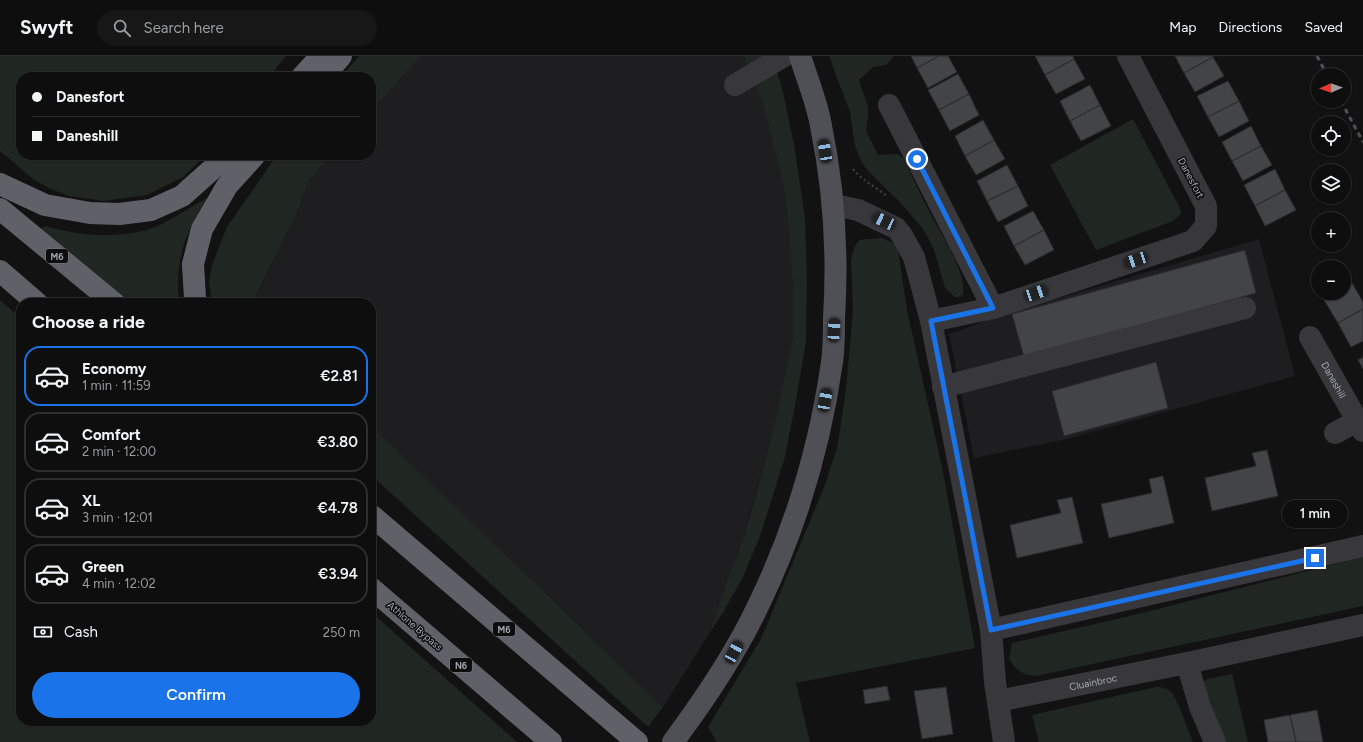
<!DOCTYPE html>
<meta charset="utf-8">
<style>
:root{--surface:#0e0e0e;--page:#171717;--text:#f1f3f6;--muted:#9b9c9e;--line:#2e2e2e;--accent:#1a73e8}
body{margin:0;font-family:Figtree,sans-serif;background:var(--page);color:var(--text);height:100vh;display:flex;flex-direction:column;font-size:15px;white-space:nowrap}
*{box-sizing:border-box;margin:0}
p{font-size:13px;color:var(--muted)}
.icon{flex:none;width:22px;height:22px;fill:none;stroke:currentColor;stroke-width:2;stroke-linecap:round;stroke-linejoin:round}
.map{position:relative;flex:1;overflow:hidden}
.sheet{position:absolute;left:16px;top:242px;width:360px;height:428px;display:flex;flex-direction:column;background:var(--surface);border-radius:16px;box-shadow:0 1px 3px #0004,0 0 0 1px var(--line)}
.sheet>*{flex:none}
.guide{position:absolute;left:16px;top:16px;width:360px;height:88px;border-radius:16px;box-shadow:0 1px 3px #0004,0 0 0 1px var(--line);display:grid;align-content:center;height:88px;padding:0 16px;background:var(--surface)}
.needle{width:26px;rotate:268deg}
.controls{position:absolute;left:1311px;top:12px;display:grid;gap:8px}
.controls a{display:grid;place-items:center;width:40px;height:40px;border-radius:50%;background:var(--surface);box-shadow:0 1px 3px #0004,0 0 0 1px var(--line);font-size:20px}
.end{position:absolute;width:18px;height:18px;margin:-9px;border:5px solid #1a73e8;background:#fff;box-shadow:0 0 0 2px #fff}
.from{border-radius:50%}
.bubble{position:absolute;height:28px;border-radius:14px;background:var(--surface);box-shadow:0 1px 3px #0004,0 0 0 1px var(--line);font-size:13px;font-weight:600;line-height:28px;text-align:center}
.car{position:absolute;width:12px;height:24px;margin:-12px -6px;border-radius:5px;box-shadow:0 0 3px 1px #0007;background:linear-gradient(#222 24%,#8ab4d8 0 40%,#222 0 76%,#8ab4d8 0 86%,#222 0)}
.guide b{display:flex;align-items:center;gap:14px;height:38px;font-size:15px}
.guide b+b{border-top:1px solid var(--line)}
.guide i{width:10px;height:10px;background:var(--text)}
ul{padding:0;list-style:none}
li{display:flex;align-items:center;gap:12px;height:60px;margin:0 8px 6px;padding:0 8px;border:2px solid var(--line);border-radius:16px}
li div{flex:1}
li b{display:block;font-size:15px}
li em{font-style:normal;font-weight:600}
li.on{border-color:var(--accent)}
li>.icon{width:36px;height:36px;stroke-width:1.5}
h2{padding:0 16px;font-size:18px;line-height:48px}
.pay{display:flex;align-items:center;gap:10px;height:44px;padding:0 16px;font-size:15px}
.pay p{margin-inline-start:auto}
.action{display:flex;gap:8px;margin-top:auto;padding:8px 16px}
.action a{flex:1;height:46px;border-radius:24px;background:var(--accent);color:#fff;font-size:16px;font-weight:600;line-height:46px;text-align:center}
header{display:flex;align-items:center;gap:24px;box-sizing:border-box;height:56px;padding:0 20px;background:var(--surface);border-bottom:1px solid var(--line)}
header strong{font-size:19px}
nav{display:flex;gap:22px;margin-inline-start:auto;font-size:14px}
.search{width:280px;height:36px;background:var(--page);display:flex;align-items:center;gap:10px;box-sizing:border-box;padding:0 14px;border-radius:22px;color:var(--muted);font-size:15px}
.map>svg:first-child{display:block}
.built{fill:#1e1e20}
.green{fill:#202723}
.building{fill:#434448;stroke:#2c2c2f}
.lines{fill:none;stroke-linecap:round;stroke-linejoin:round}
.path{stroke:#3b3c40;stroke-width:2.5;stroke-dasharray:2 3;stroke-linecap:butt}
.minor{stroke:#38383c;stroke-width:22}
.major{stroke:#4f4f56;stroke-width:22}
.highway{stroke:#606068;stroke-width:22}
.rail{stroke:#4f5056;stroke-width:3;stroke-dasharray:5 4;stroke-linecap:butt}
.route{stroke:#1a73e8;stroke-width:5}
.labels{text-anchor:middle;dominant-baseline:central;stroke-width:3;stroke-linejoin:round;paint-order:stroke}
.shield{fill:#0d0d0e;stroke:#777881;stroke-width:1}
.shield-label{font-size:9px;font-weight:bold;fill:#a4a6b2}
.street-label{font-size:10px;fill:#a4a6b2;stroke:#0d0d0e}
</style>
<header>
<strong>Swyft</strong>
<div class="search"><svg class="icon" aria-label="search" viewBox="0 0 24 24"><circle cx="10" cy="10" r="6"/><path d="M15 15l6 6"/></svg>Search here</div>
<nav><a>Map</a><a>Directions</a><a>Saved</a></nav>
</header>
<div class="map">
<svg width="1363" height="686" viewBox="0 0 1363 686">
<rect width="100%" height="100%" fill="#121213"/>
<path class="built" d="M421 0H744L763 48 783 127 789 173 793 233V280L774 370 742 487 725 530 710 576 663 651 371 369V247H256L254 245 295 161 309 124 332 99H371V55Z
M1259 183 1295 320 1067 383 974 402 949 278 1008 257Z"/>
<path class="green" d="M0 0H286L269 21H21V99H206L183 121 147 139 104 145 69 140 51 133 33 123 0 95Z
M359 0H421L371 55V21H341Z
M744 0H772L782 32 794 88 805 162 807 225 806 286 796 344 785 401 760 480 744 519 724 555 710 576 725 530 742 487 753 449 774 370 793 280V233L789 173 783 127 763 48Z
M829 0H894L886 9 873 11 859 24 868 51V61L866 75 878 99 898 98 904 103C912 120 920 138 929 155 940 177 967 216 963 239L960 241H955L945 232 935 197 930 185 923 173 900 146 869 116 862 107 855 90 850 56Z
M1133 63 1180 152 1181 158 1173 165 1096 194 1050 109Z
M277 99H332L309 124 295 161 254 244 256 247H212L209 225 212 209 227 171Z
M207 142C184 180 175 202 179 247H127L38 174 46 170C75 179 108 182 138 176 143 175 148 174 153 172 172 164 189 152 207 142Z
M882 182 893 187 898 194 907 254 942 411 975 592 796 627 810 686H717L708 671 761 583 825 429 838 388 846 333 853 254 851 204 855 190 859 184Z
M0 244 21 262V665H371V556L517 686H0Z
M371 369 663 651 648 671 371 419Z
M1363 501V550L1036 620C1022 619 1016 614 1009 603L1012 587 1130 560Z
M1232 618 1248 686H1224L1206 638 1204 626 1207 623Z
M1156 631C1162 631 1167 632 1171 636 1178 643 1188 675 1193 686H1039L1032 659Z"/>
<path class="building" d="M911 0H939L917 12Z
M939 0H948L957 16 928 32 917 12Z
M1035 0H1073L1074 3 1045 19Z
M1175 0H1213V1L1184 17Z
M1213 1 1224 20 1195 36 1184 17Z
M1074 3 1085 23 1056 38 1045 19Z
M958 18 969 38 939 54 928 34Z
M1228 25 1239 45 1208 61 1197 40Z
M1090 29 1100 49 1070 65 1060 45Z
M969 38 979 59 950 75 939 54Z
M1239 45 1249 65 1219 81 1208 61Z
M1100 49 1111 70 1081 85 1070 65Z
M983 64 994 84 965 100 955 80Z
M1251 70 1261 90 1232 105 1222 86Z
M994 84 1005 103 976 119 965 100Z
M1261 90 1272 109 1243 125 1232 105Z
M1007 109 1018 130 987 145 977 125Z
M1275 113 1285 134 1255 150 1244 129Z
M1018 130 1028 150 998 166 987 145Z
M1285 134 1296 154 1265 170 1255 150Z
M1033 155 1044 174 1014 190 1004 170Z
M1044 174 1054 194 1025 209 1014 190Z
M1245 194 1256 237 1024 301 1012 258Z
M1352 227 1363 246V253L1338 267 1324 244 1335 237H1344V232Z
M1363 253V285L1351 291 1338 267Z
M1363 301V313L1358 304Z
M1156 306 1168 352 1064 380 1052 335Z
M1267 394 1278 440 1212 455 1205 422 1256 410 1252 397Z
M1163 420 1174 467 1109 482 1101 448 1152 437 1149 423Z
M1072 441 1083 487 1017 502 1010 469 1061 457 1057 444Z
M887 630 890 644 865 648 863 634Z
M946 631 953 678 922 683 914 635Z
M1317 654 1323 686H1296L1290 659Z
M1290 659 1296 686H1268L1264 664Z"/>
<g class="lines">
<path class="path" d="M853 113C863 125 876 131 888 141"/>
<g class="minor">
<path d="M735 29 784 0"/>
<path d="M889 49 993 252"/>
<path d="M834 149 858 154 896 172 901 178 914 201 931 265 991 574 995 626 1004 686"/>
<path d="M931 265 993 252 1193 185 1206 170V150L1128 0"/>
<path id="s1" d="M1310 281 1363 375"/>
<path d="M943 331 1245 252"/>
<path d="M1335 377 1357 365"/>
<path d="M991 574 1363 490"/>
<path d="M1187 607 1200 651 1215 686"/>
<path id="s2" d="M998 645 1187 607 1363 569"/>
</g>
<path class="major" d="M673 686C705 643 735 599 758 550 795 474 820 390 832 306 834 292 834 277 834 262 838 198 834 133 821 70 817 46 807 23 800 0"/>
<path class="highway" d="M302 21 321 0
M323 21 341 0
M0 128 45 149 90 157 119 158 151 154 182 140 228 99
M0 153 114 247
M0 215 37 247
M197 247 195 242 193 208 202 173 227 130 255 99
M371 459 637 686
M371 532 551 686"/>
<path class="rail" d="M1317 0 1327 19
M1341 45 1363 86"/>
</g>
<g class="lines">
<path class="route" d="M917 103 993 252 931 265 991 574 1315 502"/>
</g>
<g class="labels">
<g class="shield">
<rect x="46" y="193" width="22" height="14" rx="3"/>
<rect x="493" y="566" width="22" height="14" rx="3"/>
<rect x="450" y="602" width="22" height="14" rx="3"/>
</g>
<g class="shield-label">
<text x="57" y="200">M6</text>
<text x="504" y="573">M6</text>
<text x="461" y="609">N6</text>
</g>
<g class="street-label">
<text transform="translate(1191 122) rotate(62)">Danesfort</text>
<text stroke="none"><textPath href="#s1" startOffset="49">Daneshill</textPath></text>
<text transform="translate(415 570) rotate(41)">Athlone Bypass</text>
<text stroke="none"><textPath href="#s2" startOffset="97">Cluainbroc</textPath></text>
</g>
</g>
</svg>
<div class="controls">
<a><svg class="needle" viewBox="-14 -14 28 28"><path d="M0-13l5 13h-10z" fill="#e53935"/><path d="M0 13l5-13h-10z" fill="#9b9c9e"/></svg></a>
<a><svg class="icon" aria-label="locate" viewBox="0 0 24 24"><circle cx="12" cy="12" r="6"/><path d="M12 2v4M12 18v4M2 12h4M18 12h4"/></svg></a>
<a><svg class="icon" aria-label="layers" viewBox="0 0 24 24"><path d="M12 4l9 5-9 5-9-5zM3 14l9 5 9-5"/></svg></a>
<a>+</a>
<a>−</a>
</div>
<i class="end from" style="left:917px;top:103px"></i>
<i class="end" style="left:1315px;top:502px"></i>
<div class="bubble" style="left:1282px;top:444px;width:66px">1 min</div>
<i class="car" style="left:825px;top:95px;rotate:351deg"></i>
<i class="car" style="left:884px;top:165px;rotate:295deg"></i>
<i class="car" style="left:1136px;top:204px;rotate:251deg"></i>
<i class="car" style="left:1036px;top:237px;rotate:71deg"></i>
<i class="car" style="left:834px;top:274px;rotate:3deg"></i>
<i class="car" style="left:825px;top:344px;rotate:10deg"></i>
<i class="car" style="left:734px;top:596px;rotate:28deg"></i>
<div class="guide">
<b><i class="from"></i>Danesfort</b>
<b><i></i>Daneshill</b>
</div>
<section class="sheet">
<h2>Choose a ride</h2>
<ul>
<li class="on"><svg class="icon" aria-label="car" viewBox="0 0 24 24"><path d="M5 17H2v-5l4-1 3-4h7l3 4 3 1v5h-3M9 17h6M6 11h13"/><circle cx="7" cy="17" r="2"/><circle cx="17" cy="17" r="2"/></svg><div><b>Economy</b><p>1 min · 11:59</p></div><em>€2.81</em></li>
<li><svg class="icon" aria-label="car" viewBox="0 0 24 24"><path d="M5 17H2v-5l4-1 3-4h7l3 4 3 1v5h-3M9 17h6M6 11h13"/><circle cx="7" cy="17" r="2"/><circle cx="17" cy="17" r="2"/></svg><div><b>Comfort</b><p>2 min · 12:00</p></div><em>€3.80</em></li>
<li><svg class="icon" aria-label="car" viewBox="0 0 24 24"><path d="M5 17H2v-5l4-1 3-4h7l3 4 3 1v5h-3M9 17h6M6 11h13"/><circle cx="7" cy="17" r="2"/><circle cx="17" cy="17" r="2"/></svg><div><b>XL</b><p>3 min · 12:01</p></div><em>€4.78</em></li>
<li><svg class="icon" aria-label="car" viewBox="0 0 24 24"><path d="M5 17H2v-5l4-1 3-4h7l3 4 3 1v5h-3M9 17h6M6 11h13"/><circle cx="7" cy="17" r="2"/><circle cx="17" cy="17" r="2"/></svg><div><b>Green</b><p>4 min · 12:02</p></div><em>€3.94</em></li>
</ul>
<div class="pay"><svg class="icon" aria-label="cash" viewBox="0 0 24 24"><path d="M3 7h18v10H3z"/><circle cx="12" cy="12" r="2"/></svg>Cash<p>250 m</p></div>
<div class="action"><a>Confirm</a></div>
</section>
</div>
